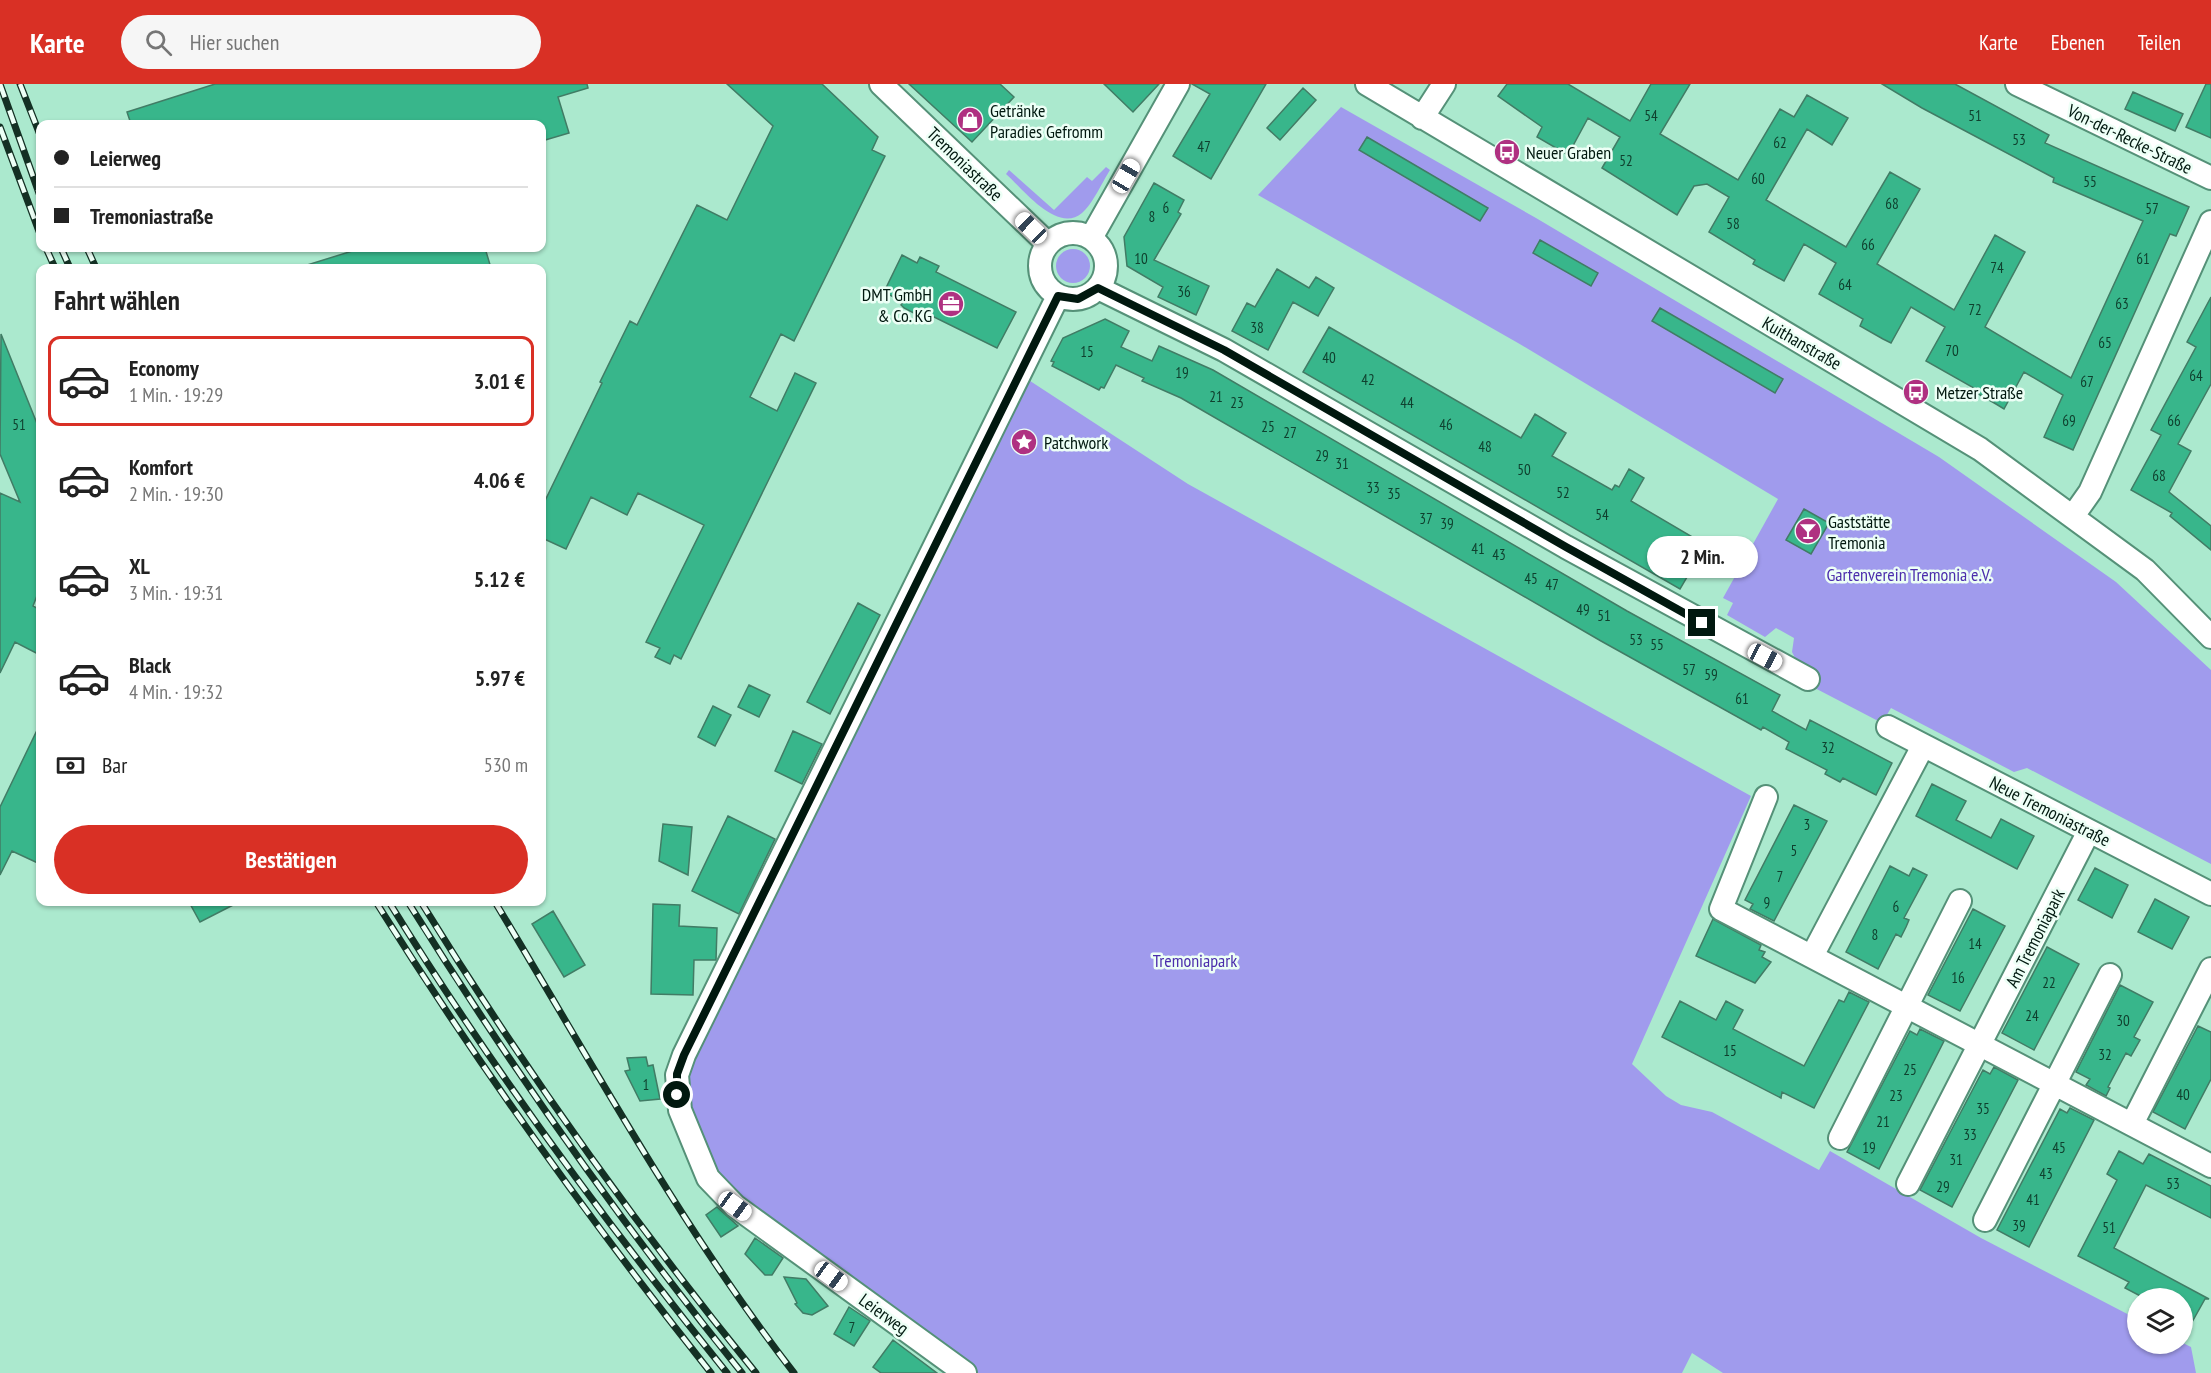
<!DOCTYPE html>
<html lang="de">
<meta charset="utf-8">
<style>
:root{--surface:#fff;--page:#f6f6f6;--text:#222;--muted:#767676;--line:#e0e0e0;--accent:#d93025}
body{margin:0;font-family:"PT Sans Narrow",sans-serif;background:var(--page);color:var(--text);height:100vh;display:flex;flex-direction:column;font-size:22px;white-space:nowrap}
*{box-sizing:border-box;margin:0}
p{font-size:20px;color:var(--muted)}
.icon{flex:none;width:33px;height:33px;fill:none;stroke:currentColor;stroke-width:2;stroke-linecap:round;stroke-linejoin:round}
.map{position:relative;flex:1;overflow:hidden}
.panel{position:absolute;left:36px;top:180px;width:510px;height:642px;display:flex;flex-direction:column;background:var(--surface);border-radius:12px;box-shadow:0 2px 4px #0004}
.panel>*{flex:none}
.banner{position:absolute;left:36px;top:36px;width:510px;height:132px;border-radius:12px;box-shadow:0 2px 4px #0004;display:grid;align-content:center;height:132px;padding:0 18px;background:var(--surface)}
.fabs{position:absolute;left:2127px;top:1204px;display:grid;gap:12px}
.fabs a{display:grid;place-items:center;width:66px;height:66px;border-radius:50%;background:var(--surface);box-shadow:0 2px 4px #0004;font-size:30px}
.end{position:absolute;width:27px;height:27px;margin:-14px;border:8px solid #01180f;background:#fff;box-shadow:0 0 0 3px #fff}
.from{border-radius:50%}
.bubble{position:absolute;height:42px;border-radius:21px;background:var(--surface);box-shadow:0 2px 4px #0004;font-size:20px;font-weight:600;line-height:42px;text-align:center}
.car{position:absolute;width:18px;height:36px;margin:-18px -9px;border-radius:8px;box-shadow:0 0 4px 2px #0007;background:linear-gradient(#fff 24%,#345 0 40%,#fff 0 76%,#345 0 86%,#fff 0)}
.banner b{display:flex;align-items:center;gap:21px;height:57px;font-size:22px}
.banner b+b{border-top:2px solid var(--line)}
.banner i{width:15px;height:15px;background:var(--text)}
ul{padding:0;list-style:none}
li{display:flex;align-items:center;gap:18px;height:90px;margin:0 12px 9px;padding:0 6px;border:3px solid transparent;border-radius:12px}
li div{flex:1}
li b{display:block;font-size:22px}
li em{font-style:normal;font-weight:600}
li.current{border-color:var(--accent)}
li>.icon{width:54px;height:54px;stroke-width:1.5}
h2{padding:0 18px;font-size:27px;line-height:72px}
.pay{display:flex;align-items:center;gap:15px;height:66px;padding:0 18px;font-size:22px}
.pay p{margin-inline-start:auto}
.primary-button{display:flex;gap:12px;margin-top:auto;padding:12px 18px}
.primary-button a{flex:1;height:69px;border-radius:36px;background:var(--accent);color:#fff;font-size:24px;font-weight:600;line-height:69px;text-align:center}
header{display:flex;align-items:center;gap:36px;box-sizing:border-box;height:84px;padding:0 30px;background:var(--accent);color:#fff}
header strong{font-size:28px}
nav{display:flex;gap:33px;margin-inline-start:auto;font-size:21px}
.search{width:420px;height:54px;background:var(--page);display:flex;align-items:center;gap:15px;box-sizing:border-box;padding:0 21px;border-radius:33px;color:var(--muted);font-size:22px}
.map>svg:first-child{display:block}
.green{fill:#a09bed}
.building{fill:#38b68b;stroke:#417c65;stroke-width:1.5}
.lines{fill:none;stroke-linecap:round;stroke-linejoin:round}
.street-casing{stroke:#559178;stroke-width:26}
.street{stroke:#fff;stroke-width:22}
.rail-casing{stroke:#143024;stroke-width:7}
.rail{stroke:#edfff6;stroke-width:4.5;stroke-dasharray:14;stroke-linecap:butt}
.route{stroke:#01180f;stroke-width:8}
.labels{text-anchor:middle;dominant-baseline:central;stroke-width:5;stroke-linejoin:round;paint-order:stroke}
.number-label{font-size:15px;fill:#0f402e}
.poi-label{font-size:18px;fill:#01180f;stroke:#edfff6;text-anchor:start}
.street-label{font-size:18px;fill:#01180f;stroke:#edfff6}
.park-label{font-size:18px;fill:#4b2dac;stroke:#edfff6}
</style>
<header>
<strong>Karte</strong>
<div class="search"><svg class="icon" aria-label="search" viewBox="0 0 24 24"><circle cx="10" cy="10" r="6"/><path d="M15 15l6 6"/></svg>Hier suchen</div>
<nav><a>Karte</a><a>Ebenen</a><a>Teilen</a></nav>
</header>
<div class="map">
<svg width="2211" height="1289" viewBox="0 0 2211 1289">
<rect width="100%" height="100%" fill="#abe9ce"/>
<path class="green" d="M1341 23 1536 134 1939 373 2116 498 2211 586V780L2027 684 2014 688 1891 624 1882 639 1809 601 1792 568 1794 554 1776 544 1765 553 1727 531 1733 519 1723 514 1778 415 1518 259 1258 111Z
M1106 83 1110 86C1103 97 1092 121 1082 129 1057 150 1023 105 1006 90L1009 86 1054 126 1087 93 1092 97Z
M1056 182a17 17 0 1 1 34 0a17 17 0 1 1-34 0Z
M1024 293 1188 400 1751 712 1632 980 1666 1012 1681 1021 1712 1028 1819 1086 1830 1067 1981 1154 2137 1235 2138 1260 2183 1259 2191 1263 2196 1289H1723L1692 1269 1682 1289H971L709 1090 684 1028 688 972Z"/>
<path class="building" d="M215 0H587L588 4 558 13 569 49 542 57V40H131L127 28Z
M727 0H822L878 53 872 66 885 72 794 257 781 250 750 313 777 327 795 289 816 299 681 575 674 571 670 580 655 573 660 564 646 558 704 441 638 409 627 431 591 413 566 465 542 454V423L602 299 600 298 630 237 637 241 697 121 727 136 773 42Z
M909 0H1000L1014 13 972 58Z
M1104 0H1159L1133 28Z
M1192 0H1266L1211 95 1173 72 1210 10Z
M1507 0H1568L1630 37 1651 0H1690L1660 50 1738 96 1780 25 1794 33 1807 11 1848 34 1832 61 1807 45 1766 116 1846 163 1890 88 1920 105 1877 180 1954 226 1995 151 2025 168 1985 243 2071 294 2143 137 2053 98 2054 94 1922 24 1882 0H1955L2049 51 2045 59 2189 123 2176 152 2170 150 2073 366 2044 353 2063 311 2024 288 2004 325 1996 320 1973 307 1974 304 1926 277 1945 243 1911 223 1891 259 1883 255 1860 242 1863 235 1819 210 1836 179 1804 160 1784 197 1753 180 1755 176 1709 148 1729 113 1707 100 1694 102 1677 131 1602 84 1620 53 1588 34 1568 71 1537 53 1542 43 1498 12Z
M2206 0H2211V54L2186 43Z
M1303 4 1316 16 1280 56 1267 44Z
M2133 8 2183 30 2175 47 2125 25Z
M1367 53 1488 124 1480 137 1359 66Z
M1154 99 1184 116 1178 128 1181 130 1154 176 1209 202 1196 231 1158 213 1163 203 1127 182 1124 153Z
M1540 156 1598 189 1591 202 1533 169Z
M362 164H485L491 184H307V181Z
M902 171 917 179 920 173 939 182 936 188 1016 228 997 264 930 231 927 236 904 224 901 221 903 218 884 208Z
M1277 185 1309 204 1316 193 1334 204 1318 232 1293 218 1268 266 1232 247 1247 219 1255 223Z
M2211 213V300L2178 360 2191 367 2169 408 2211 442V466L2170 432 2172 429 2131 406 2161 351 2151 346 2196 263 2187 258Z
M1660 224 1783 295 1775 309 1652 237Z
M1105 235 1129 247 1121 263 1152 277 1159 262 1213 286 1627 527 1780 611 1772 627 1806 646 1810 636 1892 679 1876 711 1843 694 1840 698 1825 690 1827 686 1786 665 1789 658 1763 643 1761 646 1601 557 1181 314 1142 297 1144 294 1116 281 1104 304 1101 303 1099 306 1052 282 1054 278 1051 277 1063 254Z
M1329 243 1521 354 1535 330 1566 349 1552 372 1612 406 1615 401 1619 403 1629 385 1644 394 1631 417 1706 461 1680 505 1303 288Z
M1 250 40 347V504L33 522 40 526V571L15 558 0 589V409L20 418 0 370Z
M1804 425 1829 439 1811 470 1786 456Z
M858 519 880 531 830 630 807 618Z
M749 601 770 611 759 633 738 623Z
M713 622 731 631 715 662 698 653Z
M40 640V780L12 767 0 791V723Z
M793 647 822 660 802 700 775 687Z
M1932 700 1966 717 1956 736 1991 754 2001 735 2034 752 2017 785 1916 732Z
M1794 721 1827 737 1774 837 1750 825 1753 820 1745 816Z
M728 732 775 755 739 830 692 807Z
M663 740 692 743 688 791 659 777Z
M1890 782 1909 792 1913 784 1927 791 1904 834 1909 836 1906 843 1901 853 1896 850 1878 885 1846 868Z
M2095 784 2128 801 2112 834 2078 816Z
M2155 815 2189 833 2172 865 2138 848Z
M189 818H239L200 838Z
M653 820 680 821 679 842 717 844 716 876H694L693 911 651 910Z
M1973 825 2005 842 1960 927 1928 911Z
M553 827 585 881 564 893 532 840Z
M1713 835 1761 861 1759 866 1765 868 1762 873 1771 878 1755 899 1696 872Z
M2047 863 2079 880 2034 966 2002 949Z
M2120 901 2153 918 2134 953 2140 956 2131 972 2126 969 2108 1003 2110 1004 2106 1012 2086 1001 2090 995 2076 988Z
M1849 908 1869 918 1814 1024 1782 1008 1781 1014 1662 953 1680 917 1716 936 1726 917 1743 926 1733 945 1804 982 1839 916 1844 918Z
M2198 942 2211 948V995L2185 1045 2153 1028Z
M1920 945 1944 957 1879 1085 1847 1068 1910 947 1917 951Z
M646 973 648 982 653 981 660 1015 640 1017 625 987 630 986 627 974Z
M1994 983 2018 996 1952 1123 1920 1106 1983 986 1990 990Z
M2070 1024 2094 1036 2029 1163 1997 1146 2060 1025 2067 1029Z
M2119 1067 2143 1080 2149 1070 2211 1102V1134L2146 1101 2114 1164 2209 1215H2205L2182 1256V1215H2146L2125 1204 2129 1198 2078 1172 2117 1096 2107 1090Z
M717 1123 738 1142 721 1153 706 1131Z
M755 1154 783 1174 772 1191H765L745 1170Z
M784 1193 806 1195 828 1222 812 1231 803 1229 795 1220 797 1219Z
M849 1223 870 1237 854 1262 834 1250Z
M893 1256 937 1289H881L873 1283Z"/>
<g class="lines">
<g class="street-casing">
<path id="street" d="M881 0 1048 160
M1367 0 1980 365 2145 486 2211 553
M2017 0 2211 94
M1422 34 1444 0
M1040 182a33 33 0 1 1 66 0a33 33 0 1 1-66 0Z
M1091 154 1178 0
M1098 204 1224 266 1566 463 1808 595
M2073 432 2090 408 2211 138
M1888 643 2211 810
M1766 713 1721 825 2211 1082
M1812 872 1923 662
M2132 1040 2211 885
M1840 1054 1960 817
M1908 1100 2089 747
M1985 1136 2110 891
M965 1289 735 1122 708 1094 680 1026 677 991 684 971 1058 212"/>
</g>
<use href="#street" class="street"/>
<g class="rail-casing">
<path id="rail" d="M0 0 40 112
M20 0 40 51
M0 43 40 150
M46 164 55 184
M61 164 70 184
M87 164 96 184
M376 818C478 981 591 1138 711 1289
M389 818C490 982 606 1139 727 1289
M408 818C510 982 621 1139 742 1289
M421 818C522 982 634 1139 756 1289
M495 818C591 977 680 1142 794 1289"/>
</g>
<use href="#rail" class="rail"/>
</g>
<g class="lines">
<path class="route" d="M677 1011V990L684 971 1058 212 1078 215 1098 204 1224 266 1566 463 1702 539"/>
</g>
<defs>
<g id="shop-disc" transform="scale(1.35)"><circle r="9.5" fill="#af3181" stroke="#edfff6"/><path d="M-5-2.5h2.3a2.7 3.5 0 0 1 5.4 0H5L5.5 6h-11ZM-1.5-2.5h3a1.5 2.3 0 0 0-3 0Z" fill="#fff"/></g>
<g id="bus-disc" transform="scale(1.35)"><circle r="9.5" fill="#af3181" stroke="#edfff6"/><path d="M-5-6H5V4H4V6H2V4H-2V6H-4V4H-5ZM-3.5-4V0h7V-4ZM-3.5 1.2v1.5H-2V1.2ZM2 1.2v1.5H3.5V1.2Z" fill="#fff"/></g>
<g id="office-disc" transform="scale(1.35)"><circle r="9.5" fill="#af3181" stroke="#edfff6"/><path d="M-6-3h4V-5.5h4V-3h4V5H-6ZM-1-4.5V-3h2v-1.5ZM-6 0V1H6V0Z" fill="#fff"/></g>
<g id="sight-disc" transform="scale(1.35)"><circle r="9.5" fill="#af3181" stroke="#edfff6"/><path d="M0-6L1.8-2.2L6-1.7L2.9 1.2L3.7 5.4L0 3.3L-3.7 5.4L-2.9 1.2L-6-1.7L-1.8-2.2Z" fill="#fff"/></g>
<g id="bar-disc" transform="scale(1.35)"><circle r="9.5" fill="#af3181" stroke="#edfff6"/><path d="M-6-5H6L.8 .8V4.5H3.5V6h-7V4.5H-.8V.8Z" fill="#fff"/></g>
</defs>
<g fill-rule="evenodd">
<use href="#shop-disc" x="970" y="36"/>
<use href="#bus-disc" x="1507" y="68"/>
<use href="#office-disc" x="951" y="220"/>
<use href="#bus-disc" x="1916" y="308"/>
<use href="#sight-disc" x="1024" y="358"/>
<use href="#bar-disc" x="1808" y="447"/>
</g>
<g class="labels">
<g class="number-label">
<text x="1651" y="31">54</text>
<text x="1975" y="31">51</text>
<text x="2019" y="55">53</text>
<text x="1780" y="58">62</text>
<text x="1204" y="62">47</text>
<text x="1626" y="76">52</text>
<text x="1758" y="94">60</text>
<text x="2090" y="97">55</text>
<text x="1892" y="119">68</text>
<text x="1166" y="123">6</text>
<text x="2152" y="124">57</text>
<text x="1152" y="132">8</text>
<text x="1733" y="139">58</text>
<text x="1868" y="160">66</text>
<text x="1141" y="174">10</text>
<text x="2143" y="174">61</text>
<text x="1997" y="183">74</text>
<text x="1845" y="200">64</text>
<text x="1184" y="207">36</text>
<text x="2122" y="219">63</text>
<text x="1975" y="225">72</text>
<text x="1257" y="243">38</text>
<text x="2105" y="258">65</text>
<text x="1952" y="266">70</text>
<text x="1087" y="267">15</text>
<text x="1329" y="273">40</text>
<text x="1182" y="288">19</text>
<text x="2196" y="291">64</text>
<text x="1368" y="295">42</text>
<text x="2087" y="297">67</text>
<text x="1216" y="312">21</text>
<text x="1237" y="318">23</text>
<text x="1407" y="318">44</text>
<text x="2069" y="336">69</text>
<text x="2174" y="336">66</text>
<text x="19" y="340">51</text>
<text x="1446" y="340">46</text>
<text x="1268" y="342">25</text>
<text x="1290" y="348">27</text>
<text x="1485" y="362">48</text>
<text x="1322" y="371">29</text>
<text x="1342" y="379">31</text>
<text x="1524" y="385">50</text>
<text x="2159" y="391">68</text>
<text x="1373" y="403">33</text>
<text x="1563" y="408">52</text>
<text x="1394" y="409">35</text>
<text x="1602" y="430">54</text>
<text x="1426" y="434">37</text>
<text x="1447" y="439">39</text>
<text x="1478" y="464">41</text>
<text x="1499" y="470">43</text>
<text x="1531" y="494">45</text>
<text x="1552" y="500">47</text>
<text x="1583" y="525">49</text>
<text x="1604" y="531">51</text>
<text x="1636" y="555">53</text>
<text x="1657" y="560">55</text>
<text x="1689" y="585">57</text>
<text x="1711" y="590">59</text>
<text x="1742" y="614">61</text>
<text x="1828" y="663">32</text>
<text x="1807" y="740">3</text>
<text x="1794" y="766">5</text>
<text x="1780" y="792">7</text>
<text x="1767" y="818">9</text>
<text x="1896" y="822">6</text>
<text x="1875" y="850">8</text>
<text x="1975" y="859">14</text>
<text x="1958" y="893">16</text>
<text x="2049" y="898">22</text>
<text x="2032" y="931">24</text>
<text x="2123" y="936">30</text>
<text x="1730" y="966">15</text>
<text x="2105" y="970">32</text>
<text x="1910" y="985">25</text>
<text x="646" y="1000">1</text>
<text x="2183" y="1010">40</text>
<text x="1896" y="1011">23</text>
<text x="1983" y="1024">35</text>
<text x="1883" y="1037">21</text>
<text x="1970" y="1050">33</text>
<text x="1869" y="1063">19</text>
<text x="2059" y="1063">45</text>
<text x="1956" y="1075">31</text>
<text x="2046" y="1089">43</text>
<text x="2173" y="1099">53</text>
<text x="1943" y="1102">29</text>
<text x="2033" y="1115">41</text>
<text x="2019" y="1141">39</text>
<text x="2109" y="1143">51</text>
<text x="852" y="1243">7</text>
</g>
<g class="poi-label">
<text x="990" y="26">Getränke<tspan x="990" dy="21">Paradies Gefromm</tspan></text>
<text x="1526" y="68">Neuer Graben</text>
<text x="932" y="210" text-anchor="end">DMT GmbH<tspan x="932" dy="21">&amp; Co. KG</tspan></text>
<text x="1936" y="308">Metzer Straße</text>
<text x="1044" y="358">Patchwork</text>
<text x="1828" y="437">Gaststätte<tspan x="1828" dy="21">Tremonia</tspan></text>
</g>
<g class="street-label">
<text transform="translate(2130 55) rotate(26)">Von-der-Recke-Straße</text>
<text transform="translate(965 80) rotate(44)">Tremoniastraße</text>
<text transform="translate(1802 259) rotate(30)">Kuithanstraße</text>
<text transform="translate(2050 727) rotate(27)">Neue Tremoniastraße</text>
<text transform="translate(2035 854) rotate(-63)">Am Tremoniapark</text>
<text transform="translate(884 1230) rotate(36)">Leierweg</text>
</g>
<g class="park-label">
<text x="1909" y="490">Gartenverein Tremonia e.V.</text>
<text x="1195" y="876">Tremoniapark</text>
</g>
</g>
</svg>
<div class="fabs">
<a><svg class="icon" aria-label="layers" viewBox="0 0 24 24"><path d="M12 4l9 5-9 5-9-5zM3 14l9 5 9-5"/></svg></a>
</div>
<i class="end from" style="left:677px;top:1011px"></i>
<i class="end" style="left:1702px;top:539px"></i>
<div class="bubble" style="left:1647px;top:452px;width:111px">2 Min.</div>
<i class="car" style="left:1126px;top:92px;rotate:30deg"></i>
<i class="car" style="left:1031px;top:144px;rotate:314deg"></i>
<i class="car" style="left:1765px;top:573px;rotate:118deg"></i>
<i class="car" style="left:735px;top:1122px;rotate:126deg"></i>
<i class="car" style="left:831px;top:1192px;rotate:126deg"></i>
<div class="banner">
<b><i class="from"></i>Leierweg</b>
<b><i></i>Tremoniastraße</b>
</div>
<section class="panel">
<h2>Fahrt wählen</h2>
<ul>
<li class="current"><svg class="icon" aria-label="car" viewBox="0 0 24 24"><path d="M5 17H2v-5l4-1 3-4h7l3 4 3 1v5h-3M9 17h6M6 11h13"/><circle cx="7" cy="17" r="2"/><circle cx="17" cy="17" r="2"/></svg><div><b>Economy</b><p>1 Min. · 19:29</p></div><em>3.01 €</em></li>
<li><svg class="icon" aria-label="car" viewBox="0 0 24 24"><path d="M5 17H2v-5l4-1 3-4h7l3 4 3 1v5h-3M9 17h6M6 11h13"/><circle cx="7" cy="17" r="2"/><circle cx="17" cy="17" r="2"/></svg><div><b>Komfort</b><p>2 Min. · 19:30</p></div><em>4.06 €</em></li>
<li><svg class="icon" aria-label="car" viewBox="0 0 24 24"><path d="M5 17H2v-5l4-1 3-4h7l3 4 3 1v5h-3M9 17h6M6 11h13"/><circle cx="7" cy="17" r="2"/><circle cx="17" cy="17" r="2"/></svg><div><b>XL</b><p>3 Min. · 19:31</p></div><em>5.12 €</em></li>
<li><svg class="icon" aria-label="car" viewBox="0 0 24 24"><path d="M5 17H2v-5l4-1 3-4h7l3 4 3 1v5h-3M9 17h6M6 11h13"/><circle cx="7" cy="17" r="2"/><circle cx="17" cy="17" r="2"/></svg><div><b>Black</b><p>4 Min. · 19:32</p></div><em>5.97 €</em></li>
</ul>
<div class="pay"><svg class="icon" aria-label="cash" viewBox="0 0 24 24"><path d="M3 7h18v10H3z"/><circle cx="12" cy="12" r="2"/></svg>Bar<p>530 m</p></div>
<div class="primary-button"><a>Bestätigen</a></div>
</section>
</div>
